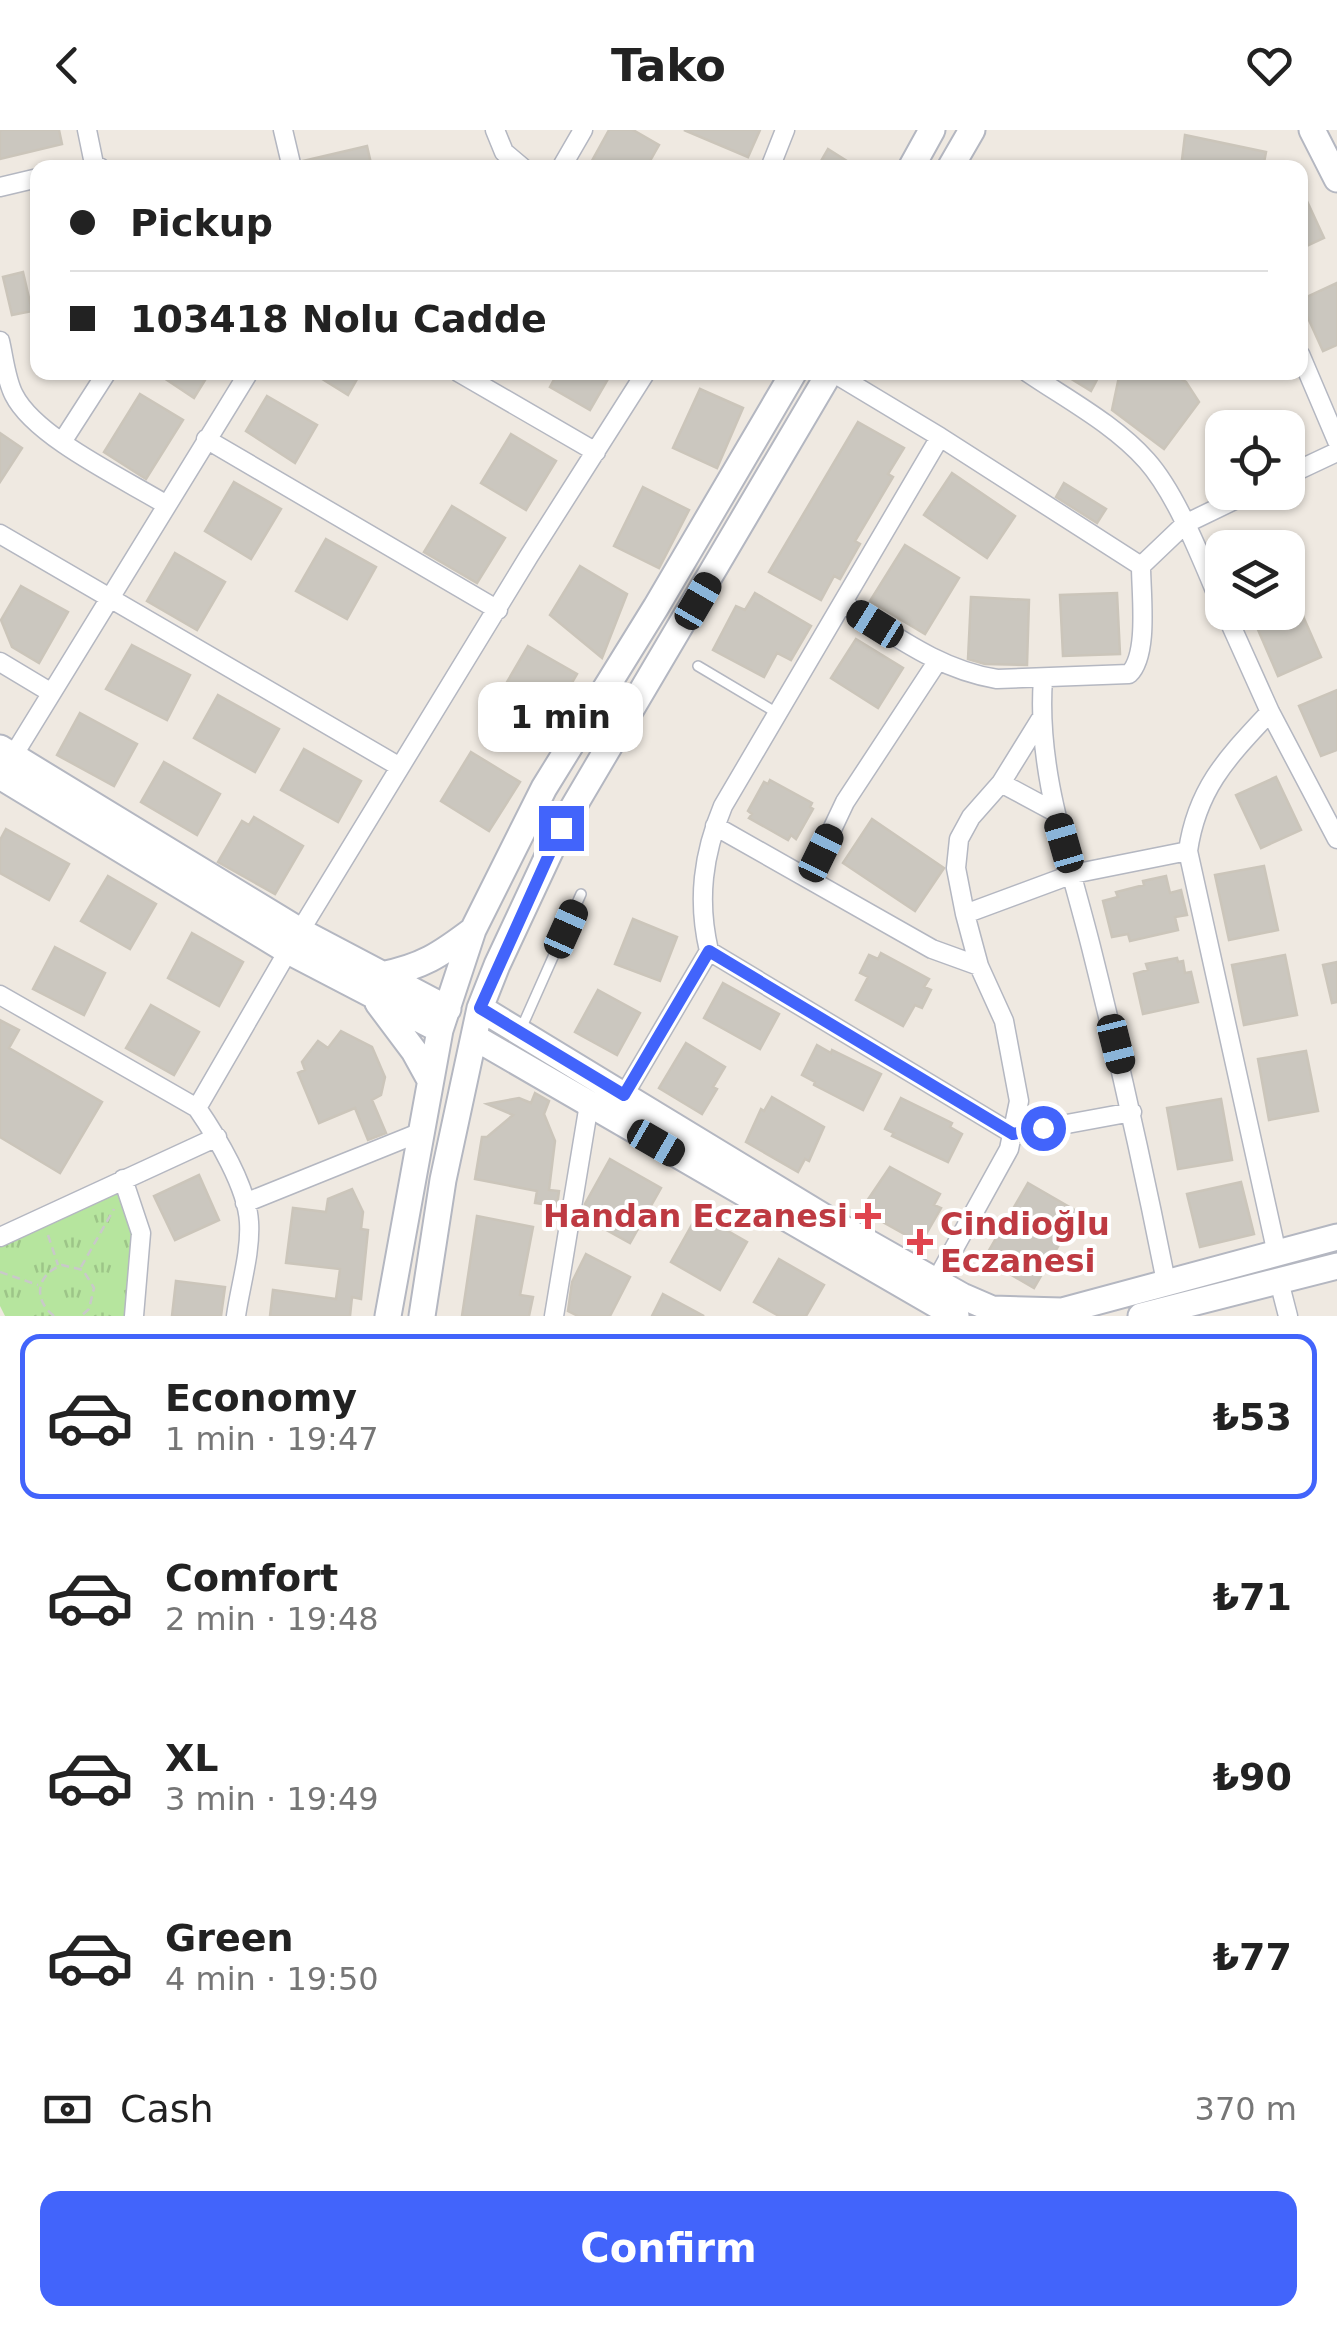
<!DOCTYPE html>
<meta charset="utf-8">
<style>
:root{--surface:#fff;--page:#f2f2f2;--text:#222;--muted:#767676;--line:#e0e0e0;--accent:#4264fb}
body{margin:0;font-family:"DejaVu Sans",sans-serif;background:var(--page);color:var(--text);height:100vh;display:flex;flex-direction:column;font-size:38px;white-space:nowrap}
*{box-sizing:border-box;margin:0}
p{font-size:32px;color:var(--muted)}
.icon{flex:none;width:55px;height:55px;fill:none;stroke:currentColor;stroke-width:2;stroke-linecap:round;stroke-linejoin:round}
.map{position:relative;height:1186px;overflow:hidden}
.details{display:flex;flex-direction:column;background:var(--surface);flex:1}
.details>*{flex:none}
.top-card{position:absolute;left:30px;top:30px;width:1278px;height:220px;border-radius:20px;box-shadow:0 2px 8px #0004;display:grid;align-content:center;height:220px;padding:0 40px;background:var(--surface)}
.fabs{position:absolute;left:1205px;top:280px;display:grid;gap:20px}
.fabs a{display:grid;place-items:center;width:100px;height:100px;border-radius:20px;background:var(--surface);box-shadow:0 2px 8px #0004;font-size:50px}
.end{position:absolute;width:45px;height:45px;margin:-22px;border:12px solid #4264fb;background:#fff;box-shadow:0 0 0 5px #fff}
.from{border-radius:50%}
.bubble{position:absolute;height:70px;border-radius:20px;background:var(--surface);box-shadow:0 2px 8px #0004;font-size:32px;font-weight:600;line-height:70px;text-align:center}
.car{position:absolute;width:30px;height:60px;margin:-30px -15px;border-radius:12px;box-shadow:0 0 8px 2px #0007;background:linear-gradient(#222 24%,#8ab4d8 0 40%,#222 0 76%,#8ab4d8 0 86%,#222 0)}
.top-card b{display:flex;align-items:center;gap:35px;height:95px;font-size:38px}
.top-card b+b{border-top:2px solid var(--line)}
.top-card i{width:25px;height:25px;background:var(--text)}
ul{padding:18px 0 0;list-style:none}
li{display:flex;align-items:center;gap:30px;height:165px;margin:0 20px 15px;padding:0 20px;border:5px solid transparent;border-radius:20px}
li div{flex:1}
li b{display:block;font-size:38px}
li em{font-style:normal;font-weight:600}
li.current{border-color:var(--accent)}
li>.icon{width:90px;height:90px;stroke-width:1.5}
.pay{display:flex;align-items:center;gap:25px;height:110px;padding:0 40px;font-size:38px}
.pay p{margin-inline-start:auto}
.action{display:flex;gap:20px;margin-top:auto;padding:20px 40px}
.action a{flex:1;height:115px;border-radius:20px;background:var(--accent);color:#fff;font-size:40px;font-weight:600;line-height:115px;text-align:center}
header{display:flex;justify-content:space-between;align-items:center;height:130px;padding:0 40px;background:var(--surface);font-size:45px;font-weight:600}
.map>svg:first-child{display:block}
.park{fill:url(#park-tufts)}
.building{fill:#cbc7bf;stroke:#cbc5ba;stroke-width:2.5}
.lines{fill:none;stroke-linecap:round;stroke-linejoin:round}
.lane-casing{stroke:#b4b7c1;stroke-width:12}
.street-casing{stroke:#b4b7c1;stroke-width:21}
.secondary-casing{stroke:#b4b7c1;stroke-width:29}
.path{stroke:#c9c9c9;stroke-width:2.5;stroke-dasharray:8 5;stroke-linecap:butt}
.lane{stroke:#fff;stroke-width:9}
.street{stroke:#fff;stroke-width:18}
.secondary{stroke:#fff;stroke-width:25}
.route{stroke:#4264fb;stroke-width:12}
.health-dot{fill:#e0444e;stroke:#fff;stroke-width:4}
.labels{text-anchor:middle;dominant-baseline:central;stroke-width:8;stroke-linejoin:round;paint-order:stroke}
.health-label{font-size:32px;font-weight:bold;fill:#be3a42;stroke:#fff;text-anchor:end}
</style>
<header><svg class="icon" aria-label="back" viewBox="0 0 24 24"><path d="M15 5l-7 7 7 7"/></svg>Tako<svg class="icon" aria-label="heart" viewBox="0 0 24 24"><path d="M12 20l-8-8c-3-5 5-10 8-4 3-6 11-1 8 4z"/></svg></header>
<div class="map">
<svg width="1337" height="1186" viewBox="0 0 1337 1186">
<defs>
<pattern id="park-tufts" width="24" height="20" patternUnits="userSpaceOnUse" patternTransform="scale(2.5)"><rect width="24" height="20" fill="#b6e59e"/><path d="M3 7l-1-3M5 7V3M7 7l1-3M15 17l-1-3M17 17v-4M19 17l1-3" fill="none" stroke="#9dc588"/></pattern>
</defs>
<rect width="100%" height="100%" fill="#efe9e1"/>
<path class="park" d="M111 1060 121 1064 134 1113 126 1186H5L0 1176V1111Z"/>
<path class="building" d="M0 0H59L62 14 0 29Z
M609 0H633L659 15 646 38H588Z
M684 0H760L748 27Z
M1185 5 1266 22 1263 38H1181Z
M367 16 372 38H304L303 31Z
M828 19 858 38H817Z
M1300 56 1324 108 1300 119Z
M23 142 32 181 12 185 3 147Z
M1337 153V215L1323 221 1300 170Z
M155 242H210L194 268Z
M311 242H361L348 265Z
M558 242H612L590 280 550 257Z
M1060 242H1101L1091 261Z
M1120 242H1169L1186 252 1199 272 1164 319 1112 280Z
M700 259 743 278 717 338 673 318Z
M140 264 183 290 146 349 104 322Z
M267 266 317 295 295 333 246 301Z
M858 292 904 318 888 344 893 347 855 411 860 414 840 449 834 446 821 470 769 442Z
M0 303 22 318 0 352Z
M511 304 556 331 526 380 481 353Z
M952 343 1015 386 987 428 924 385Z
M234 352 281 379 251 429 205 401Z
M1064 353 1106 379 1097 393 1056 367Z
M643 357 689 380 659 438 614 416Z
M452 376 505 408 477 453 424 422Z
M326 409 376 437 347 489 296 461Z
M905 415 959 448 925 504 870 471Z
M175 423 225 452 197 500 147 471Z
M580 436 627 464 602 528 550 485Z
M1288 452 1321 527 1278 546 1253 488 1266 482H1288Z
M21 456 68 482 39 533 12 517 1 490Z
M755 463 811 496 791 530 777 523 764 547 713 520 736 476 745 480Z
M1117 463 1120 524 1063 526 1060 465Z
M971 467 1029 470 1027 535 985 534 968 529Z
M856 509 903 538 878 578 831 548Z
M132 515 190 545 167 590 106 559Z
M528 516 577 544 549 593 500 564Z
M1337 560V620L1321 626 1299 576Z
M218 565 279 599 255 642 194 608Z
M80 583 137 614 114 656 57 625Z
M304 619 361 651 338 692 281 660Z
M471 622 520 652 489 701 441 671Z
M164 632 220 664 197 705 141 672Z
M1276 647 1301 700 1261 718 1236 665Z
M770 650 812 673 810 677 813 679 796 709 791 705 788 710 749 688 752 684 748 681 764 652 768 654Z
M254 687 303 716 275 764 218 732 242 691 249 695Z
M872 689 944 738 915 781 843 733Z
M6 699 69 734 49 770 0 743V710Z
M1264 736 1278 800 1229 810 1215 745Z
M108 746 156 774 130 819 81 791Z
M1166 746 1170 763 1181 760 1187 785 1175 787 1178 800 1130 811 1128 804 1112 807 1103 771 1118 767 1116 762 1144 755 1143 751Z
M633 789 677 807 660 851 615 834Z
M192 803 243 832 219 876 168 848Z
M55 817 105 843 84 885 33 859Z
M881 823 929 849 924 857 931 860 922 878 915 875 903 896 856 870 868 847 860 843 869 825 878 829Z
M1285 825 1297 885 1244 895 1232 835Z
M1177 828 1178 832 1183 831 1185 843 1191 842 1198 872 1143 884 1134 844 1148 840 1146 834Z
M1337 832V872L1332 873 1323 835Z
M723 853 779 884 760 919 704 888Z
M598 860 640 883 617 925 575 902Z
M151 875 199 902 174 945 126 918Z
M0 890 19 900 9 918 102 972 60 1043 0 1007Z
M341 901 372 917 385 947 381 965 372 970 386 1003 368 1010 355 978 319 993 298 943 305 940 302 932 318 911 328 918Z
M686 913 725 937 713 957 717 959 702 984 659 958Z
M817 915 831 923 832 920 881 944 863 980 814 955 815 952 802 945Z
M1306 921 1318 981 1269 990 1258 929Z
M535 963 549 971 544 984 555 1011 549 1060 559 1061 557 1076 535 1073 537 1061 475 1049 482 1007H487L513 985 487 974 519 968 531 973Z
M772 967 824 997 809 1031 805 1029 798 1042 746 1012 761 979 764 981Z
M901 968 952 993 950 997 962 1004 948 1032 892 1006 894 1003 885 999Z
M1221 969 1232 1030 1178 1039 1167 978Z
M610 1029 661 1058 630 1113 583 1087 585 1074Z
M890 1037 940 1064 934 1075 941 1078 925 1106 919 1102 915 1110 865 1082 870 1073 867 1071Z
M199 1045 219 1090 175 1110 154 1066Z
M1241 1052 1254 1104 1200 1117 1187 1064Z
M1028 1053 1078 1082 1034 1158 984 1129Z
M352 1059 363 1082 361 1099 368 1100 361 1169 352 1167 350 1186H270L273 1160 336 1169 340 1139 286 1133 293 1078 326 1082 328 1069Z
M698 1084 747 1112 720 1160 671 1132Z
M477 1086 533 1097 520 1165 533 1167 529 1186H462Z
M586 1124 630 1147 610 1186H578L568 1181 572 1152Z
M779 1129 824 1155 806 1186H779L754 1172Z
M176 1151 225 1157 221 1186H172Z
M663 1164 704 1186H652Z"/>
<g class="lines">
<g class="lane-casing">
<path id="lane" d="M698 536 777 583
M521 899 581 764"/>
</g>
<g class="street-casing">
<path id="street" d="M87 0 94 34 101 38
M283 0 292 38
M495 0 504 22 523 38
M561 38 583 0
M770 38 785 0
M0 57 38 48
M0 211C4 228 6 250 14 265 35 307 124 349 165 374
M1300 224 1337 311
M458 242 596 322
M832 242 940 307 1141 436C1141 464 1149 525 1129 544L997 549C939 540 893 504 844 474
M1027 242C1068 270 1114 294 1147 331 1178 366 1203 433 1222 477
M206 309 498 480
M62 312 107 242
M1288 345 1337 322
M0 404 400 637
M1141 436 1185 394 1251 362
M1225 482 1270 582 1337 709
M0 532 50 562
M1043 549C1036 641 1069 729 1091 817 1119 929 1144 1040 1166 1152
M1270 582C1228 627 1197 658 1188 721L1277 1124
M8 634 249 242
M1001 653 1055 682
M715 696 932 819 979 836
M809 748 845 672 937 532
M965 784 1073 744 1188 721
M300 801 529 426 646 242
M709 821 1013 1004 1132 982
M0 865 197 978C217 1007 247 1057 249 1092 251 1122 240 1157 236 1186
M624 965 709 821C697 770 703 724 723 676L940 307
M197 978 288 821
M123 1049 141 1103 134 1186
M245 1073 421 1002
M0 1107 217 1007
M936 1151 1009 1019 1019 971 1004 891 979 836 965 784 956 738 959 709 971 687 1001 653 1040 590
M1279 1151 1288 1186
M554 1186 589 974"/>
</g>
<g class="secondary-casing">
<path id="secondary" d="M1312 0 1337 49
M911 38 932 0
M950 38 972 0
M0 618 300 801 448 879
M0 646 288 821 440 900
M381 845C422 837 440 825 473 800
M378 873 414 921 430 950
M480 878 842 1098 962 1166 992 1179 1062 1181 1337 1107
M474 907 956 1186
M388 1186 440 900 473 800 544 658 656 477 794 242
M422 1186 443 1050 480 878 497 835 561 698 830 242
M1141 1186 1337 1136"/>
</g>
<path class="path" d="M48 1105 58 1135
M81 1137 114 1079
M0 1142 38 1155
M54 1186C32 1169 37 1144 62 1135L83 1140 94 1158 89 1179 81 1186"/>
<use href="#lane" class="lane"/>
<use href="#street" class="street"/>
<use href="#secondary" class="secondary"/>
</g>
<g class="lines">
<path class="route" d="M561 698 480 878 624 965 709 821 1013 1004 1043 998"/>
</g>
<g class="health-dot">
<path d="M863 1071h10v10h10v10h-10v10h-10v-10h-10v-10h10z"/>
<path d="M915 1097h10v10h10v10h-10v10h-10v-10h-10v-10h10z"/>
</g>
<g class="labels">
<g class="health-label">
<text x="848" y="1086">Handan Eczanesi</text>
<text x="940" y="1094" text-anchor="start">Cindioğlu<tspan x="940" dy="37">Eczanesi</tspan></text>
</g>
</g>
</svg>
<div class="fabs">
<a><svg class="icon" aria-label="locate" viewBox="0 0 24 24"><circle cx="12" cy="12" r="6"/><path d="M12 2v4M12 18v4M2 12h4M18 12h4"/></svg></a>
<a><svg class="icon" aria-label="layers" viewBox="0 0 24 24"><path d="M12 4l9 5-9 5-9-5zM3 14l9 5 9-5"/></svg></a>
</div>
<i class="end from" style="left:1043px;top:998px"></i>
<i class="end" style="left:561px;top:698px"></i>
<div class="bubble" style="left:478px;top:552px;width:165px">1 min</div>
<i class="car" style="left:698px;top:471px;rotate:30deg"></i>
<i class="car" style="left:875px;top:494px;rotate:302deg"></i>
<i class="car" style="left:1064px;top:713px;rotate:344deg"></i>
<i class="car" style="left:821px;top:723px;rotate:26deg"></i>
<i class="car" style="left:566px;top:799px;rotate:24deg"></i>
<i class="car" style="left:1116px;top:914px;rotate:166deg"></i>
<i class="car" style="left:656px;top:1013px;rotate:120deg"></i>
<div class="top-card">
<b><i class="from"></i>Pickup</b>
<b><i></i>103418 Nolu Cadde</b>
</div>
</div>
<section class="details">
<ul>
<li class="current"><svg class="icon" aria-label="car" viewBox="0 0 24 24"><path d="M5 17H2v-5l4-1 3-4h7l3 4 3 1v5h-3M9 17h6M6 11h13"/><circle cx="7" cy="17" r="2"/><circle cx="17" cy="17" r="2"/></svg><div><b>Economy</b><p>1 min · 19:47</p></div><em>₺53</em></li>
<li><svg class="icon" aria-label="car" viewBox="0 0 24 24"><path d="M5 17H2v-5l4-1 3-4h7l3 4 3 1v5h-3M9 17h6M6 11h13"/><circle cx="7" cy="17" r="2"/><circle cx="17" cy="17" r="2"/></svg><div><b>Comfort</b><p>2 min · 19:48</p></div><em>₺71</em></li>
<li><svg class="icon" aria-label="car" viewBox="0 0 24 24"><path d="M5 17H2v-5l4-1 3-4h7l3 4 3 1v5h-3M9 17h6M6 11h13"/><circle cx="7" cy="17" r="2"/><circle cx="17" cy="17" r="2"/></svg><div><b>XL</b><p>3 min · 19:49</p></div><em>₺90</em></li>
<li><svg class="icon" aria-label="car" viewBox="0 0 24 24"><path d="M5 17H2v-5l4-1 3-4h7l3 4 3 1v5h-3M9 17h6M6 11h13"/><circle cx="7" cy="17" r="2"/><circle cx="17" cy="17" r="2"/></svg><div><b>Green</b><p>4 min · 19:50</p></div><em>₺77</em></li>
</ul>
<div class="pay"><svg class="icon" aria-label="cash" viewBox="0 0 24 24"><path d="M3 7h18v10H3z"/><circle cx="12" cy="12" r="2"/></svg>Cash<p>370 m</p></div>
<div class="action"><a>Confirm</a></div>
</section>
